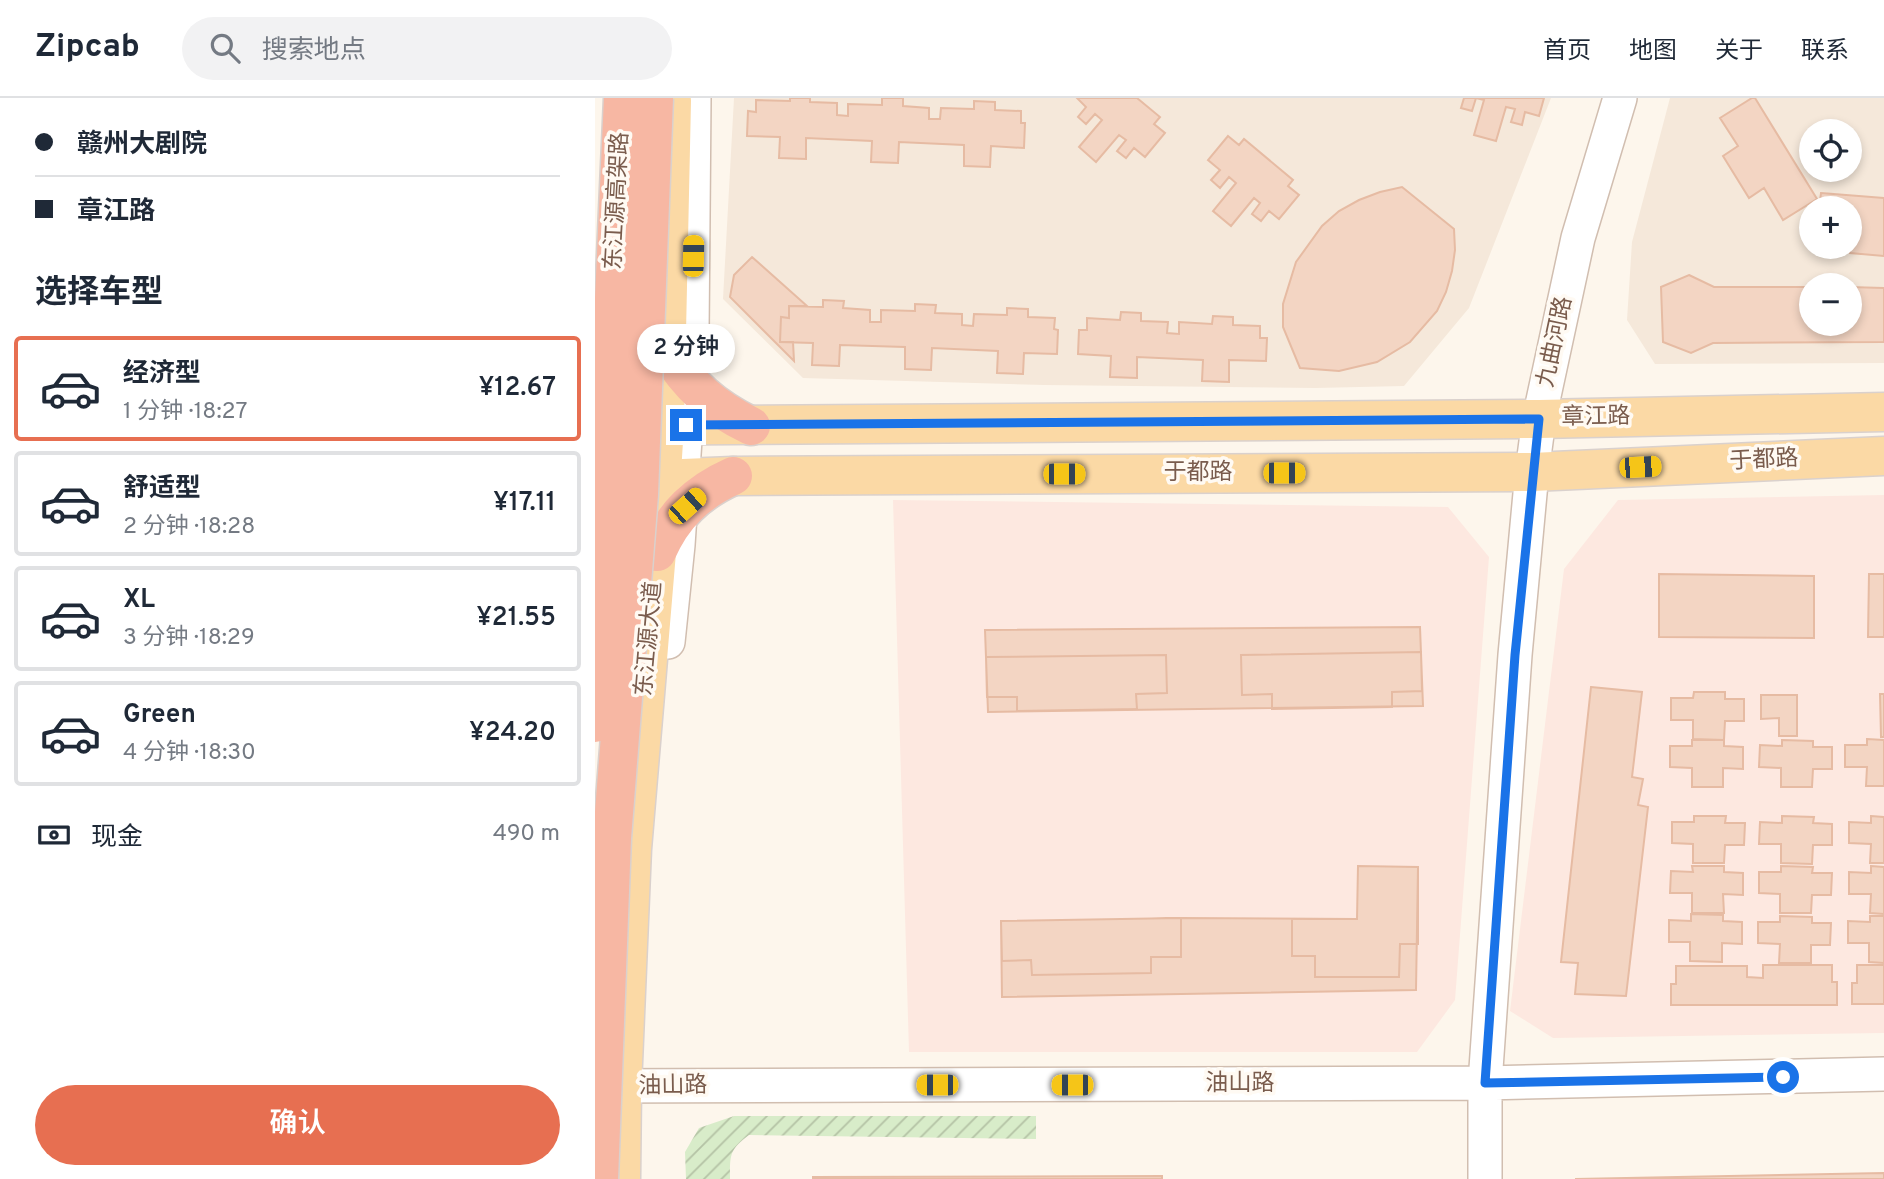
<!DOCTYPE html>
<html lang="zh">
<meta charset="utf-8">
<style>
:root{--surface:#fff;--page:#f2f2f3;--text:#1f2937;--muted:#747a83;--line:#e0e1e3;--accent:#e76f51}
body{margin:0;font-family:Overpass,"Noto Sans SC",sans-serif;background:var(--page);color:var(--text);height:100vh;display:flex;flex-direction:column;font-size:26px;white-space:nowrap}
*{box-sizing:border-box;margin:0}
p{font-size:23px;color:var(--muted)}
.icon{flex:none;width:38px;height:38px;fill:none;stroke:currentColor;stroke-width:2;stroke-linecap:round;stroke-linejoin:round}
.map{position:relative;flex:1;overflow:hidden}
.details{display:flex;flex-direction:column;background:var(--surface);width:595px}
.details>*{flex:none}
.banner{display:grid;align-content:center;height:154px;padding:0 35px;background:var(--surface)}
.tools{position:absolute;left:1204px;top:21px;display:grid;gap:14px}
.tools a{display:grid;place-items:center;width:63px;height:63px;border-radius:50%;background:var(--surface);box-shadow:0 4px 10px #0003;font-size:35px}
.end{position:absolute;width:32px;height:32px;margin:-16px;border:9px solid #1a73e8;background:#fff;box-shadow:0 0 0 4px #fff}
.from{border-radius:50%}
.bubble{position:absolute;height:49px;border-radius:24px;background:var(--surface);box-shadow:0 4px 10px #0003;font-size:23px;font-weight:600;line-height:49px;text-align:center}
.car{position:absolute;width:21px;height:42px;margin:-21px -10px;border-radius:9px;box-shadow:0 0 5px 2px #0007;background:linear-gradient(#f5c518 24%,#345 0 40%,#f5c518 0 76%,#345 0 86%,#f5c518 0)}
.banner b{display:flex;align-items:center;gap:24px;height:66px;font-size:26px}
.banner b+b{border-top:2px solid var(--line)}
.banner i{width:18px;height:18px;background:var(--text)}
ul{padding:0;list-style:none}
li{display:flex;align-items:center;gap:21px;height:105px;margin:0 14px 10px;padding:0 21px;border:4px solid var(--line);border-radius:7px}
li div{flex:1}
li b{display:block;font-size:26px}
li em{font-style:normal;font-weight:600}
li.active{border-color:var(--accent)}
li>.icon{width:63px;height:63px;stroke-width:1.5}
h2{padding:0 35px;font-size:32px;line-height:84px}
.pay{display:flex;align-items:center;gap:18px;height:77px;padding:0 35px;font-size:26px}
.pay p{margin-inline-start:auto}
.button{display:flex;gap:14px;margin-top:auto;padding:14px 35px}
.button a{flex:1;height:80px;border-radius:42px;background:var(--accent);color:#fff;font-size:28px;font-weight:600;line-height:80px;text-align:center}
header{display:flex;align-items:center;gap:42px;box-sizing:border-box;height:98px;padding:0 35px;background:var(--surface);border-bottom:2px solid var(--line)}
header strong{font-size:33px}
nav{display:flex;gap:38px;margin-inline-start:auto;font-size:24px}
.search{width:490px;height:63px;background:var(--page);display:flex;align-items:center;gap:18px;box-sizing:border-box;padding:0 24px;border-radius:38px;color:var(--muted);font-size:26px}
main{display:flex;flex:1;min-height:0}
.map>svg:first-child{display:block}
.residential{fill:#f5e8da;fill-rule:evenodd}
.commercial{fill:#fde8e0}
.garden{fill:url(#garden-furrows)}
.building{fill:#f3d5c3;stroke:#e6bba3;stroke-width:2}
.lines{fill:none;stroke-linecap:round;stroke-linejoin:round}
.minor-casing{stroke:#d1beb0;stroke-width:36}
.major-casing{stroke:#dad1cd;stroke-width:41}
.highway-casing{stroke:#dad1cd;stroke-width:41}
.minor{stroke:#fff;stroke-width:33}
.major{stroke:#fbd9a5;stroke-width:38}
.highway{stroke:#f7b7a3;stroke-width:38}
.highway-bridge-casing{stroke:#dad1cd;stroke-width:41;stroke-linecap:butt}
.highway-bridge{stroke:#f7b7a3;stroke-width:38}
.route{stroke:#1a73e8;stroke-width:9}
.labels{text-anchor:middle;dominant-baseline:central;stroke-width:7;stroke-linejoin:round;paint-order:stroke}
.street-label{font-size:23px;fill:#7a5c4d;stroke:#fffaf3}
</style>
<header>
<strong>Zipcab</strong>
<div class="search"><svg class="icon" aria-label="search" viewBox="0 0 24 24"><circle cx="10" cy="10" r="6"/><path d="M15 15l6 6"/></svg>搜索地点</div>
<nav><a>首页</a><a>地图</a><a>关于</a><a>联系</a></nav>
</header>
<main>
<section class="details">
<div class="banner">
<b><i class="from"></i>赣州大剧院</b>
<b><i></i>章江路</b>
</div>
<h2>选择车型</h2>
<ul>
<li class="active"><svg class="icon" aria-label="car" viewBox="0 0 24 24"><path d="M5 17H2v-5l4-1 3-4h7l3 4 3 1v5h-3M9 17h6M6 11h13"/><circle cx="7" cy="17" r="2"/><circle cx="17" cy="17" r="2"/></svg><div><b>经济型</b><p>1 分钟 · 18:27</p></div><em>¥12.67</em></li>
<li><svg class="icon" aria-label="car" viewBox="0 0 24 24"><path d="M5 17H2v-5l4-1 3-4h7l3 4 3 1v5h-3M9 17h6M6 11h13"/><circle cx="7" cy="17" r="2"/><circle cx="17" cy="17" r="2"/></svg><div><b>舒适型</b><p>2 分钟 · 18:28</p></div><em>¥17.11</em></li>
<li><svg class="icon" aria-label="car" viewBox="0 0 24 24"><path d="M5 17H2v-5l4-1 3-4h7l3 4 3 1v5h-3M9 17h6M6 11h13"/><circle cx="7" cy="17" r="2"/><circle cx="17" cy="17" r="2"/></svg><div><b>XL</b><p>3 分钟 · 18:29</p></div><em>¥21.55</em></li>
<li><svg class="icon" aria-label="car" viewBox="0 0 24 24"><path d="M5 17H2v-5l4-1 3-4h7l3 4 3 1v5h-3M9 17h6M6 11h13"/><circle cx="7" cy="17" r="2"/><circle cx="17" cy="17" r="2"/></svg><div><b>Green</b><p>4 分钟 · 18:30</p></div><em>¥24.20</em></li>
</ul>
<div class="pay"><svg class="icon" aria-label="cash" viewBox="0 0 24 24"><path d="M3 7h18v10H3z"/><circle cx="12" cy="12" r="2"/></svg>现金<p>490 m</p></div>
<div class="button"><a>确认</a></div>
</section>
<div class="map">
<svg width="1289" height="1081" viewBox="0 0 1289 1081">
<defs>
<pattern id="garden-furrows" width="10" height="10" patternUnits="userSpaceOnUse" patternTransform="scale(1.75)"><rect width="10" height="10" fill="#d8ecc9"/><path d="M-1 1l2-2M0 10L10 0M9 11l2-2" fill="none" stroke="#b4c2a5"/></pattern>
</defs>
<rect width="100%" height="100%" fill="#fdf6ec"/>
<path class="residential" d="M139 0H956L874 210 809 288 720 290 449 287 208 280 128 201Z
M1075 0H1289V265L1060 266 1032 222 1037 144ZM1216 33H1255V72H1216ZM1216 110H1255V149H1216ZM1216 187H1255V226H1216Z"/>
<path class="commercial" d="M1289 397V935L958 940 915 913 969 471 1023 402Z
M298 402 853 409 894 459 860 902 822 954H314Z"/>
<path class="garden" d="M139 1018H441V1041L154 1037C134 1052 135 1057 135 1081H91L90 1054 104 1030Z"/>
<path class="building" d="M195 0H215V4L242 5V17L253 18V6L287 7V0H308V8L334 10V21H345L346 10 379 11V3L400 4V12L426 13V25H430L429 50 396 48 395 69 369 68V47L304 44 303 65 276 64 277 43 211 40V61L184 60 185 39 152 38 153 13 161 14V2L195 3Z
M482 0H542L565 19 559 26 570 35 550 59 539 50 531 60 522 53 531 42 524 37 501 64 484 49 507 22 500 16 491 26 483 19 491 9Z
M869 0H881L877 13 866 10Z
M881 0H949L944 18 930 14 927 27 916 24 920 11 911 9 901 43 879 37 889 2Z
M1157 0H1160L1222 101 1188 122 1169 90 1154 100 1128 58 1143 48 1125 20Z
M633 38 644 47 649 41 698 82 693 88 704 97 684 121 674 113 666 123 657 116 665 105 659 100 636 128 618 113 641 85 634 79 625 90 616 82 625 72 613 62Z
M807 89 859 131 860 152 857 173 851 194 842 213 815 244 782 264 744 273 705 270 688 229V206L701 164 727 128 744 113 764 102 785 94Z
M1226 95 1289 100V158L1255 155V110H1224Z
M157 159 212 208H194V220L186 219 185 244H198L199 263 135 199 139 177Z
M1094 177 1119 189H1216V226H1255V189L1289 190V244L1118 245 1096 255 1068 244 1066 189Z
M228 202 249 203 248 210 275 212V224H286V212L320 213V206L341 207 340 215 367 216V227L378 228 379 216 412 217V210L433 211V219L460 220 459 231 463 232 462 256 429 255 428 276 402 275 403 253 337 250 336 272 310 271V249L245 247 244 268 217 267 218 245 185 244 186 219 194 220V208L228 209Z
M526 214 546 215V223L573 224 572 235 584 236V224L617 226 618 218 638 219V227L665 228V240H672L671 263 634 262V284L607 283 608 262 542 259V280L515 279 516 258 483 256 484 232H492V220L525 222Z
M1064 476 1219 478V540L1064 539Z
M1274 476H1289V539H1273Z
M825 529 828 608 393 614 390 532Z
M826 554 827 593 797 594V609L677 611V596L647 597 646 557Z
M571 557 572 595 541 596 542 611 422 613V599H392L391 559Z
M996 589 1047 594 1037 679 1048 681 1043 707 1053 709 1031 898 980 896 983 865 966 864Z
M1099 594H1130V601H1149V623H1130L1129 642 1098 641V622H1076V600H1098Z
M1285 596H1289V639H1286Z
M1166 597H1202V638H1184V620L1166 621Z
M1272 641 1289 642V688H1271L1272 669H1250V647H1272Z
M1097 642H1129V648L1148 649V671L1128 670V689H1097V670L1075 669V648H1097Z
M1187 642 1218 643V649H1237V671H1218L1217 689H1186V670L1164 669 1165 647 1187 648Z
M1099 718H1131L1130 725H1150L1149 747H1130L1129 765H1098V746L1077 745V724H1099Z
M1187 718 1219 719 1218 725 1237 726V747H1218L1217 766 1186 765V746H1164L1165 724 1187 725Z
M1276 718 1289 719V765H1275L1276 746 1254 745V724L1276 725Z
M763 768 823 769V846H805L804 879H720V858H697V821H762Z
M763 768 823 769 821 892 407 899 406 823 586 820 762 821Z
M1097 768H1129V774L1148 775V797L1128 796 1129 815H1097V795H1075L1076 773 1098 774Z
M1186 768 1218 769 1217 775H1237L1236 797H1217L1216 815H1185V796L1164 795V774H1186Z
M1276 768 1289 769V816L1275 815 1276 796H1254V774L1276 775Z
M1096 816 1128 817V823L1147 824V846L1127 845V864L1095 863V844H1074V822L1096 823Z
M1185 818 1217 819V825H1236L1235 847H1216V865H1184L1185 846 1163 845V824H1185Z
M1275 818H1289V865L1274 864V845H1253V823L1275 824Z
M586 820V859H556V875L437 877 436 862 407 863 406 823Z
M1168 867H1237V884H1242V907H1076V886H1081V868H1152V879L1168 880Z
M1262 867H1289V906H1257V885H1262Z
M1289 1075V1081H980Z
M567 1078V1081H218V1079Z"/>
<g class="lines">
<g class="minor-casing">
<path id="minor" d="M73 544 83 447 97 236 99 0
M2 988 890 985 1289 976
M890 1081V985L920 557 937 374 944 321 983 140 1025 0"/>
</g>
<g class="major-casing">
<path id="major" d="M14 328 944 321 1289 314
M13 383 138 378 937 374 1289 358
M26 1081 27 989 37 751 62 454 70 327 77 3"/>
</g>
<g class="highway-casing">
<path id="highway" d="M72 252C93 288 119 310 156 328
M62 454C78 417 102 394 138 378"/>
</g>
<use href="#minor" class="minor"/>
<use href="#major" class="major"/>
<use href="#highway" class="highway"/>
<g class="highway-bridge-casing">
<path id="highway-bridge" d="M0 625 28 0
M4 1081 17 740 44 396 59 0"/>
</g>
<use href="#highway-bridge" class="highway-bridge"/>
</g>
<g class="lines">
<path class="route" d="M91 327 944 321 920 557 890 985 1188 979"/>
</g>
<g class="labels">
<g class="street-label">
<text transform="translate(23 103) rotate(-87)">东江源高架路</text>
<text transform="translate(961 244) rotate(-78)">九曲河路</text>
<text transform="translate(1001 320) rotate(-1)">章江路</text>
<text transform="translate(1169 363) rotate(-3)">于都路</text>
<text x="603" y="375">于都路</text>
<text transform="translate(55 541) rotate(-85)">东江源大道</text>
<text x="645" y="986">油山路</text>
<text transform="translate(78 989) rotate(-1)">油山路</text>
</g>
</g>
</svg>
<div class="tools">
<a><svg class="icon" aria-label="locate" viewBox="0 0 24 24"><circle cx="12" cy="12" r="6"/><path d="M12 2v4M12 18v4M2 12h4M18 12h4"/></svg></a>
<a>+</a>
<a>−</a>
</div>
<i class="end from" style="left:1188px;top:979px"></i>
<i class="end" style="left:91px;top:327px"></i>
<div class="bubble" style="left:42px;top:226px;width:98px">2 分钟</div>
<i class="car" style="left:98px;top:158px;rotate:1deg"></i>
<i class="car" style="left:1045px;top:369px;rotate:87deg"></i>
<i class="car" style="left:689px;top:375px;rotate:90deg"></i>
<i class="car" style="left:469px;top:376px;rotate:90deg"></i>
<i class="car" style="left:92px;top:408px;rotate:48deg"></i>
<i class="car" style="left:342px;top:987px;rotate:270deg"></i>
<i class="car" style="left:477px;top:987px;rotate:270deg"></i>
</div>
</main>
